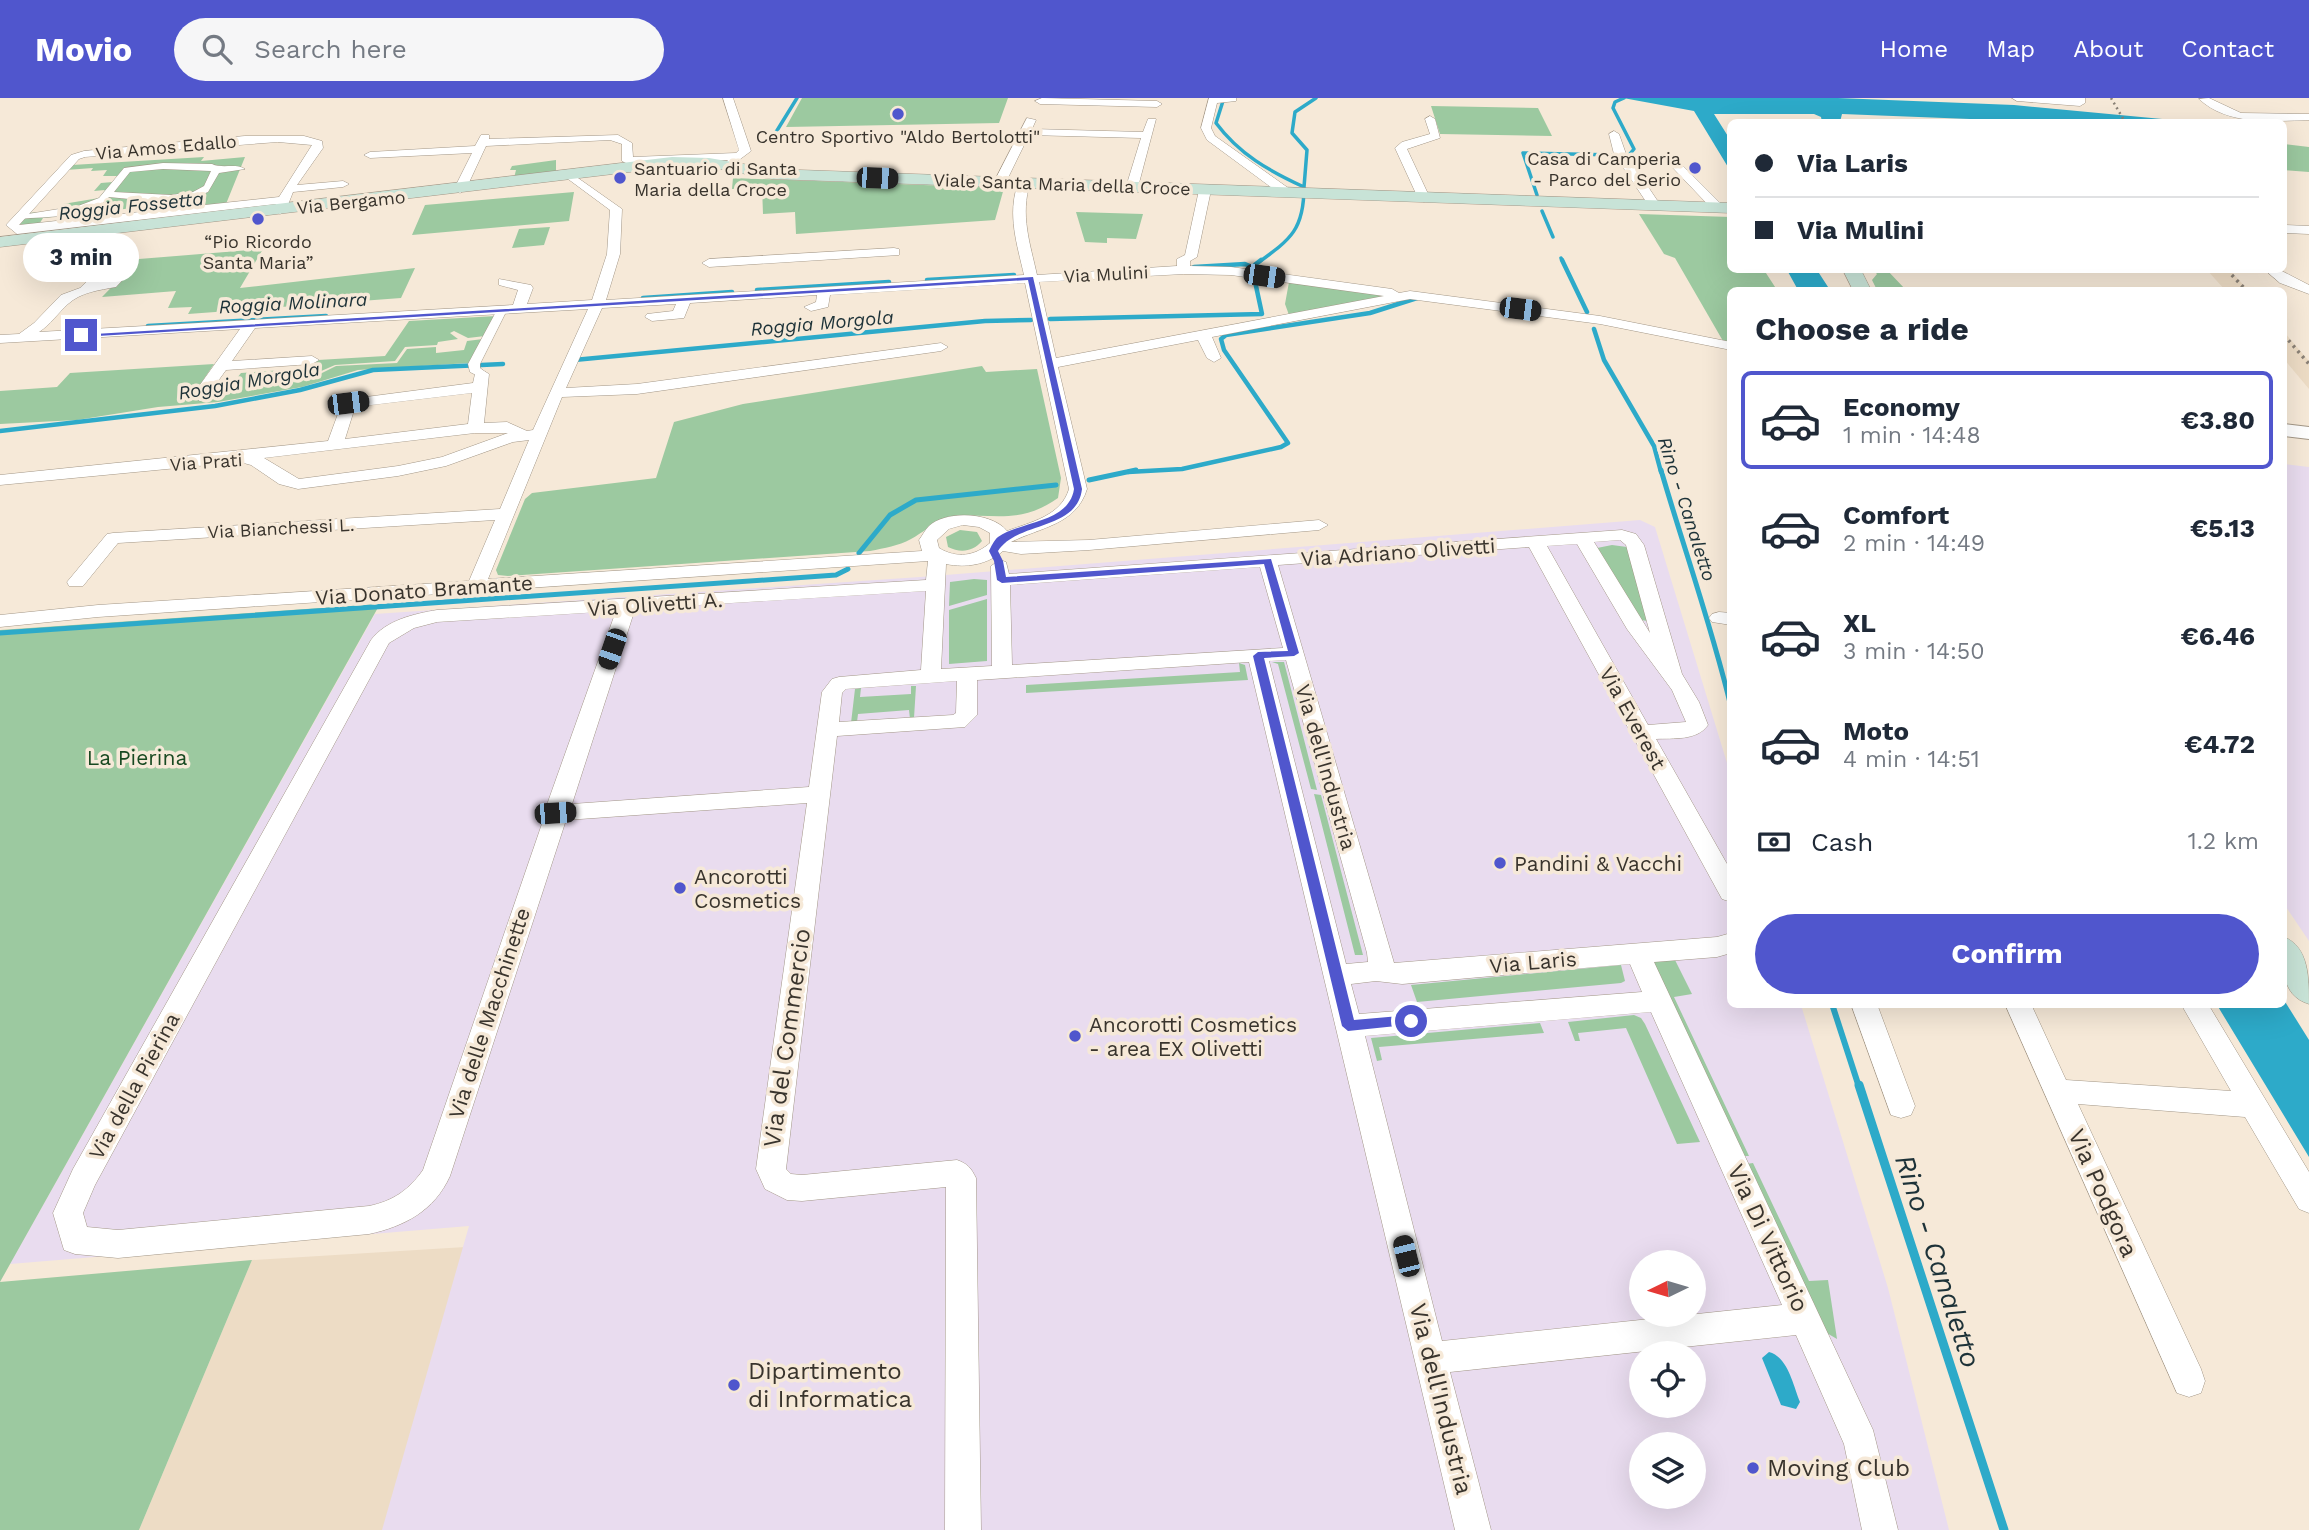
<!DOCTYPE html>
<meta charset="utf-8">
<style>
:root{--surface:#fff;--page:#f6f6f7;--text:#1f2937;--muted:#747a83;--line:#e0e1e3;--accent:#5056cd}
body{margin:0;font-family:"Work Sans",sans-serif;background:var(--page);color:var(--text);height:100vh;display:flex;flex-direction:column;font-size:26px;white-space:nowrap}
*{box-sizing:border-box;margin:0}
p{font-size:23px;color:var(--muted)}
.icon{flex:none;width:38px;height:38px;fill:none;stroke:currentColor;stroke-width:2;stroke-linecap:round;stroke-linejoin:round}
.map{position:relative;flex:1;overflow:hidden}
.details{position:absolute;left:1727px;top:189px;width:560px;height:721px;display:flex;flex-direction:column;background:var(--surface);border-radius:10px;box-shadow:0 7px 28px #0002}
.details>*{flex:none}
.guide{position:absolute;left:1727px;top:21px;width:560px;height:154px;border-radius:10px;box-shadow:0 7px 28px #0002;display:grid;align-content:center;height:154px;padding:0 28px;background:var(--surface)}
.needle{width:46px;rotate:265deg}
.buttons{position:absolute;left:1629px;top:1152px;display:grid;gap:14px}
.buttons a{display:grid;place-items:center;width:77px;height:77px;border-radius:50%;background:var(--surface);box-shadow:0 7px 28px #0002;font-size:35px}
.end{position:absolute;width:32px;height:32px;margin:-16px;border:9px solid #5056cd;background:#fff;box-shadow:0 0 0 4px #fff}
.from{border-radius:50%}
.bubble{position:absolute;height:49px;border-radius:24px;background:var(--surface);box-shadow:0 7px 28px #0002;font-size:23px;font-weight:700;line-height:49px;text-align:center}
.car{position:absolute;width:21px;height:42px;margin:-21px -10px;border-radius:9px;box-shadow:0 0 5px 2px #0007;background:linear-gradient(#222 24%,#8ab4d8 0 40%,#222 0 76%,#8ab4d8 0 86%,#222 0)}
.guide b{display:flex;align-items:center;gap:24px;height:66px;font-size:26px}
.guide b+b{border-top:2px solid var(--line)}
.guide i{width:18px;height:18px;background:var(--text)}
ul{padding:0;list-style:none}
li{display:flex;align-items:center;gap:21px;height:98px;margin:0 14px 10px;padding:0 14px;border:4px solid transparent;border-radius:10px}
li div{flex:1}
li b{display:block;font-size:26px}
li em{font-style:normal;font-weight:700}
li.active{border-color:var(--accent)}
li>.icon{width:63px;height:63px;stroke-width:1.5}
h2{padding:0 28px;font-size:32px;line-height:84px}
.pay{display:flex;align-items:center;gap:18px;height:77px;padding:0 28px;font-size:26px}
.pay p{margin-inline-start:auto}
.primary-button{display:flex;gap:14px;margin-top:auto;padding:14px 28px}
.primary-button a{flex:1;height:80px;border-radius:42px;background:var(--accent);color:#fff;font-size:28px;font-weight:700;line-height:80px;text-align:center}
header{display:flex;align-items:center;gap:42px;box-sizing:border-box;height:98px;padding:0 35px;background:var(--accent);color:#fff}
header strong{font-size:33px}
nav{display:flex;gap:38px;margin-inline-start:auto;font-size:24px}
.search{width:490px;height:63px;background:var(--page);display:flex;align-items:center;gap:18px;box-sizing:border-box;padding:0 24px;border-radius:38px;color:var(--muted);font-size:26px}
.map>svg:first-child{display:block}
.built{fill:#eddcc5}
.industrial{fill:#e9dcef;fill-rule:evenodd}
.green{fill:#9cc9a0}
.water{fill:#2daac9}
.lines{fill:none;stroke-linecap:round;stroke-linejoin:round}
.stream-far4{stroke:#2daac9;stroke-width:3.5}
.stream-far3{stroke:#2daac9;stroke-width:4.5}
.stream-far2{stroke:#2daac9;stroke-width:5}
.stream-far1{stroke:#2daac9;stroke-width:6}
.stream{stroke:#2daac9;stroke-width:9}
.pedestrian-casing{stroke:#a39787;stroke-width:1}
.minor-casing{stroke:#a39787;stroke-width:1}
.tertiary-casing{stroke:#a39787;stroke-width:2}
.secondary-casing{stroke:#a39787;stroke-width:1}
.pedestrian{fill:#fff;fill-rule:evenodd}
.minor{fill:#fff;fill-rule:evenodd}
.tertiary{fill:#fff;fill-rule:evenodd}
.secondary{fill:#c8e3d7;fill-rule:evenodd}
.rail-far1{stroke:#8a8176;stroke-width:2.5;stroke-dasharray:2 3.5;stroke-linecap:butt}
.rail{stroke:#8a8176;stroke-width:3.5;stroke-dasharray:2.5 4.5;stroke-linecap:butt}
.route{fill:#5056cd}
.poi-dot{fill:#5056cd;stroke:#f6e9d8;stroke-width:2.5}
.labels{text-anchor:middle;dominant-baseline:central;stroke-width:7;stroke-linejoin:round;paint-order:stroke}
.far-poi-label{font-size:18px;fill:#39342d;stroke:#f6e9d8}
.far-street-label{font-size:18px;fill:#39342d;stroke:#f6e9d8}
.far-water-label{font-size:19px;font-style:italic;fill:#1d3238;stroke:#f6e9d8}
.street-label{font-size:21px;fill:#39342d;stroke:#f6e9d8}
.park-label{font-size:21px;fill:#184921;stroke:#f6e9d8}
.poi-label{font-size:21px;fill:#39342d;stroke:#f6e9d8;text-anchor:start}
.near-street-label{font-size:24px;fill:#39342d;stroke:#f6e9d8}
.near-poi-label{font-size:24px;fill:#39342d;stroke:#f6e9d8;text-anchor:start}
.near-water-label{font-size:28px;font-style:italic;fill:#1d3238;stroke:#f6e9d8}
</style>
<header>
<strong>Movio</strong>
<div class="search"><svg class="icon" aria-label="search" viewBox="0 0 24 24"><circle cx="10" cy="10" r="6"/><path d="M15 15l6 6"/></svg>Search here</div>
<nav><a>Home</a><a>Map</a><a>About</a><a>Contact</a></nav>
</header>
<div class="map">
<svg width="2309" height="1432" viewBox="0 0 2309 1432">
<rect width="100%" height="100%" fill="#f6e9d8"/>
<path class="built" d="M2207 172H2230L2248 192H2225Z
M2284 234 2309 263V291L2284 261Z
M562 1143 939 1432H139L252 1162Z"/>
<path class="industrial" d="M2284 366 2309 369V843L2284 806Z
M1640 422 1655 429 1731 678V906L1801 907 1888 1190 1949 1432H382L469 1128 10 1166 375 516 920 479ZM1642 1164H1694V1216H1642ZM1642 1255H1694V1307H1642ZM1642 1346H1694V1398H1642Z"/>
<path class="green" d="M802 0H1008L999 25 786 29Z
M1431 8 1538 10 1552 38 1440 36Z
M2284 46 2309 49V74L2284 72Z
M204 59 201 63 245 59 226 106 204 109 206 102 43 120 38 128 19 127 27 115 56 113 63 106 99 100 105 92 94 93 101 85 113 84 118 78H103L107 72 91 73 93 70 66 72 72 67Z
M556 62V76L514 80 516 72H510L512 68Z
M733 80 1004 90 995 122 796 136 795 114 763 116 762 89 732 91Z
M574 94 569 123 412 137 425 107Z
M1076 114 1143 116 1136 141 1107 140V145L1085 144Z
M1639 116 1731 119V172H1764L1777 192H1731V243H1723L1675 160 1664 156Z
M550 129 544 147 512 150 519 131Z
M263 151 240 190 415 170 401 200 188 216 192 209 168 210 176 193 102 199 139 161Z
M1873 172H1887L1906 192H1877L1872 182 1877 176Z
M1289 184 1387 196V199L1289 217 1285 206Z
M496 218 485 238 468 240 454 233 450 235 458 241 438 244 437 247 405 249 395 263 335 267 319 274 252 278 247 285H263L267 280 320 276 336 268 397 265 407 251 436 249V255L464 252 467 243 483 241 469 265 358 272 302 289 218 304 158 309 77 322 0 326V293L57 289 70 275 214 266 191 300 223 298 241 275 312 270 318 262 385 258 409 223Z
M982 268 986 274 1037 271 1061 380 1058 400C1014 431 987 410 944 422 932 426 922 435 911 441 898 448 885 450 870 453L508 478 498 477 496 472 525 401 532 395 656 380 674 324 743 306Z
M960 432 977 434 982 443C973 454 960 455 948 449L946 439Z
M1612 447 1627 449 1647 523 1641 522 1597 450Z
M974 481 987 482V497L949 508 950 484Z
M987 501V563L949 566V512Z
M380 506 0 1184 252 1162 139 1432H0V532Z
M1272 564H1284L1317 692 1311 691 1278 566Z
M1239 565 1245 567 1248 582 1026 595V587L1240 574Z
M911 588H916L914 620 910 621 909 612 858 616 857 624 851 625 855 591 861 590 860 599 911 596Z
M1314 696 1321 697 1363 857H1355Z
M1675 862 1692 896 1674 899 1749 1058H1743L1652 863Z
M1621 867 1625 883 1621 885 1417 904 1411 887Z
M1634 917 1641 920 1645 926 1700 1044 1677 1046 1626 930 1578 935 1580 943H1575L1568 924Z
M1540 925 1544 935 1379 949 1382 962 1377 963 1371 940Z
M1753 1065 1809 1183 1828 1182 1837 1241 1825 1234 1746 1066Z"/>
<path class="water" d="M1623 0H1838L2014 7 2194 24H2047L1842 16 1840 24H1822L1821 19 1814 16H1714L1731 43V74L1694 13Z
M1787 172H1817L1830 192H1798Z
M2284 902 2309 942V1059L2217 907 2284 906Z
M1769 1254C1788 1259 1793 1287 1800 1304L1796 1311 1781 1307 1762 1260Z"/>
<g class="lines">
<path class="stream-far4" d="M1624 0 1615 4 1613 10 1634 51 1629 57
M1223 3 1216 25C1239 56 1269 73 1304 89 1304 131 1291 141 1259 164
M773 39 797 0
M1304 89 1307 52 1292 35 1295 14 1316 0
M1537 97 1523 55 1615 57
M1542 113 1553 139
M1561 160 1563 164"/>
<path class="stream-far3" d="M1562 162 1587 214
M1194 169 1245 166 1252 169 1261 162
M927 182 1014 177
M757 192 889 184
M643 200 732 194
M1050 221 1262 216 1253 174
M148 228 326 218
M1594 231 1604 262 1654 348 1661 374
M574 262 985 223 1031 222
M0 333 215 308 300 292 373 272 503 266
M1128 374 1182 371 1281 349 1288 345 1224 252 1221 241 1226 237 1370 215 1417 200"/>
<path class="stream-far2" d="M1661 372C1684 451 1712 529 1731 609
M1089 382 1136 372
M859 455 890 417 916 402 1056 387
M0 535 836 477 848 471"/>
<path class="stream-far1" d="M1832 906 1859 989"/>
<path class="stream" d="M1859 987 2004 1432"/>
<g class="pedestrian-casing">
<path id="pedestrian" d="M163 65 212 66C222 71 236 65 245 71L219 75 208 94C177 108 142 102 109 99 92 121 46 118 20 121L15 118 78 108 99 100 124 70ZM163 71 211 73 204 88 193 94 171 97 114 94 130 74Z
M502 209 507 212 480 266V270L488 276 478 278 470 274 468 266 497 212Z"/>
</g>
<g class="minor-casing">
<path id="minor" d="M723 0H733L751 53 731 68 725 65 728 62 628 66 622 63V46L610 42 486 48 466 91 460 95 454 91 472 55 370 60 364 57 370 54 475 48 481 37H489V41L618 37 632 45 633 59 736 55 739 52Z
M1042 0 1157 3 1162 6 1157 9 1040 6 1035 3Z
M1209 0H1236V3L1217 5 1211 30 1215 38 1291 92V98H1283L1207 42 1201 30Z
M2012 0H2085V5L2080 8 2017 3Z
M2209 0 2241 15 2309 16V22C2272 23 2228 28 2199 1Z
M1430 18 1435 21 1440 40 1407 51 1430 100 1424 104 1418 100 1395 50 1402 44 1430 36 1425 21Z
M1027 20 1036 22 1032 31 1143 34 1148 21H1156L1138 89 1132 93 1126 89 1141 40 1029 37 1006 84 996 86 994 84Z
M1614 33 1619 36 1626 56 1661 108 1659 111H1651L1614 56 1609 36Z
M245 38H304L322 43 323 50 297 87 343 83 349 86 343 89 293 94 286 112 280 116 274 112 276 106 17 136 6 127 71 57 84 53ZM278 44 312 47 279 99 19 127 79 61 85 59Z
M1672 65H1680L1722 107V113H1714L1672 69Z
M568 73 622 111 620 156 606 202 1024 177C1017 146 1007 117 1018 85L1024 82 1030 85C1020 117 1030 145 1037 177L1177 168V161L1185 157 1199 92 1205 88 1211 92 1197 159 1190 163V168L1231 169 1392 191 1399 195 1410 193 1600 218 1731 244V252L1600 226 1410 201 1212 239 1221 260 1214 264 1207 260 1198 242 1058 269 1087 391C1076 427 1041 429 1011 444L1089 442 1319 422 1328 427 1319 432 1089 452 1021 456 1003 453C987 467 966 470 946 466L941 571 992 568 991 468 1000 462 1006 464 1009 476 1622 432 1636 436 1644 447 1682 576 1699 604 1708 627C1697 643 1673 640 1656 641L1731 773V804L1722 801 1529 449 1278 467 1394 865 1717 839 1731 835V855L1717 859 1654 864 1873 1332 1898 1432H1862L1844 1346 1796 1237 1450 1274 1491 1432H1455L1249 564 977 582V617L965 629 837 638 786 1071 791 1076 802 1077 957 1062C968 1066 971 1070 976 1080L981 1432H945L946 1089 802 1103 787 1102 765 1091 756 1071 807 705 566 722 450 1078C434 1113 405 1128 369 1136L118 1160 75 1156 64 1152 53 1115 73 1071 371 542C386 522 414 516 437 512L926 482 928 463 98 519 0 529V517L98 507 469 483 495 422 118 445 83 488H69L67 484 107 436 113 435 500 411 529 342 513 344 446 368 398 378 298 391 279 386 251 367 240 364 0 387V377L328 343 343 302 473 285 475 276 482 272 489 276 484 325 507 324 527 333 533 332 588 211 255 230 232 263 312 258 319 262 312 266 226 272 205 301 200 303 192 298 240 231 0 245V237L19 236 34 225 61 197 80 190 99 172 123 170 130 174 116 189C100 192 81 194 68 206 58 215 50 227 39 234L513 207 518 192 499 187V181L531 187 533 190 527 206 592 202 607 156 610 112 564 78V74ZM1184 176 1231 177 1384 198 1056 260 1039 184ZM1025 185 1069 391C1061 418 1031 424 1007 433 992 414 946 412 929 428 925 432 922 438 919 442L922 453 488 481 562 299 637 296 941 253 948 249 941 245 637 286 566 290 602 210 676 206 673 213 647 216 645 219 652 223 684 220 690 205 817 197 816 204 804 209 811 213 828 209 830 197ZM472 295 468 326 345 341 355 309ZM475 335H508L442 359 398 368 299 381 264 360ZM963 427 979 429 990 435V445C975 458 957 461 939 450L937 442 949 431ZM1620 442 1626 447 1650 535 1594 444ZM1577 446 1627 531 1672 592 1686 624 1648 627 1547 448ZM1260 469 1283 550 1012 567 1010 487ZM926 493 921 572 839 579 832 581 822 594 809 689 572 706 635 511ZM616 513 544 715 545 717 423 1072C409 1092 393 1103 369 1108L118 1132 87 1129 83 1115 95 1087 389 545 414 530 437 524ZM1286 562 1367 855 1368 864 1346 866 1269 563ZM957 583 956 615 953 617 839 624 842 595 846 591ZM1630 866 1642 894 1359 916 1351 886 1376 883 1402 886ZM1651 914 1782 1207 1442 1243 1365 938Z
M2284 127 2309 128V136L2284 135Z
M894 150 899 151V157L709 169 702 165 709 161Z
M2265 172H2280L2309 187V196L2280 185Z
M1719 514 1731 515V527L1712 524 1709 520 1712 516Z
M1851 906H1877L1915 1008 1911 1017 1901 1020 1891 1017Z
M2005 906H2031L2066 982 2231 993 2181 906H2208L2309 1074V1115L2299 1111 2245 1019 2078 1006 2201 1271 2205 1283 2201 1295 2189 1299 2177 1295Z"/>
</g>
<g class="tertiary-casing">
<path id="tertiary" d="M2284 326 2309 329V341L2284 338Z"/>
</g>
<g class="secondary-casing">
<path id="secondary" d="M672 59 709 60 772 71 1731 105V115L772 81 709 69H672L0 149V139Z
M1843 172H1861L1871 192H1853Z
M2284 839C2309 849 2309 880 2309 906 2279 897 2283 866 2284 839Z"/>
</g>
<use href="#pedestrian" class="pedestrian"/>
<use href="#minor" class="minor"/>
<use href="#tertiary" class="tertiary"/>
<use href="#secondary" class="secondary"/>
<path class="rail-far1" d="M2111 0 2125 24"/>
<path class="rail" d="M2227 172 2246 192
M2284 237 2309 266"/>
</g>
<path class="route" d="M1033 179 1082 391C1077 433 1017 423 998 453L1003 463 1006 479 1271 461 1299 555 1294 558 1264 560 1354 922 1411 917 1417 923 1416 926 1348 933 1342 928 1253 558 1258 554 1288 553 1264 466 1002 485 997 482 994 463 989 453C991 449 994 442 998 439 1021 423 1069 425 1074 391L1028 182 81 239 78 237Z"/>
<g class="poi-dot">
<circle cx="898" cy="16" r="7"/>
<circle cx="1695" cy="70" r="7"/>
<circle cx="620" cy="80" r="7"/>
<circle cx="258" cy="121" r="7"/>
<circle cx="1500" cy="765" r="7"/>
<circle cx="680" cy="790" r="7"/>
<circle cx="1075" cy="938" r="7"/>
<circle cx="734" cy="1287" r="7"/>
<circle cx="1753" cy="1370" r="7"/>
</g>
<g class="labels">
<g class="far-poi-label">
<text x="898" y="38">Centro Sportivo "Aldo Bertolotti"</text>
<text x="1681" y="60" text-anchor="end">Casa di Camperia<tspan x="1681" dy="21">- Parco del Serio</tspan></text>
<text x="634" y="70" text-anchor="start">Santuario di Santa<tspan x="634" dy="21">Maria della Croce</tspan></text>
<text x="258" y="143">“Pio Ricordo<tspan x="258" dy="21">Santa Maria”</tspan></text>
</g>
<g class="far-street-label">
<text transform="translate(166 49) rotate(-5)">Via Amos Edallo</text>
<text transform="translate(1062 86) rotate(2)">Viale Santa Maria della Croce</text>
<text transform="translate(351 104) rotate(-6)">Via Bergamo</text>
<text transform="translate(1106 176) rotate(-3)">Via Mulini</text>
<text transform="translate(206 364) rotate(-4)">Via Prati</text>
<text transform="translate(281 430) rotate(-3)">Via Bianchessi L.</text>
</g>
<g class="far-water-label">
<text transform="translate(131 108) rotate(-6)">Roggia Fossetta</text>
<text transform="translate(293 205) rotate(-3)">Roggia Molinara</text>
<text transform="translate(822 225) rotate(-5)">Roggia Morgola</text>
<text transform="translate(249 283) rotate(-10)">Roggia Morgola</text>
<text transform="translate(1687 411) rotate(72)">Rino - Canaletto</text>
</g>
<g class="street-label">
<text transform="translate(1398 454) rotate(-4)">Via Adriano Olivetti</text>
<text transform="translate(424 492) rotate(-4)">Via Donato Bramante</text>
<text transform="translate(655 506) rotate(-4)">Via Olivetti A.</text>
<text transform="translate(1633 620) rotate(61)">Via Everest</text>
<text transform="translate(1326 669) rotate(74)">Via dell'Industria</text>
<text transform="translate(1533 864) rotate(-5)">Via Laris</text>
<text transform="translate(489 915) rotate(-72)">Via delle Macchinette</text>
<text transform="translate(134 988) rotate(-61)">Via della Pierina</text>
</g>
<g class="park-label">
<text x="137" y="659">La Pierina</text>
</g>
<g class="poi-label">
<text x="1514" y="765">Pandini &amp; Vacchi</text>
<text x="694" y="778">Ancorotti<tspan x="694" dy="24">Cosmetics</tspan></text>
<text x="1089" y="926">Ancorotti Cosmetics<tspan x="1089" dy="24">- area EX Olivetti</tspan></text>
</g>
<g class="near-street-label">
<text transform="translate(787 940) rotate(-82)">Via del Commercio</text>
<text transform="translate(2103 1095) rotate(66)">Via Podgora</text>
<text transform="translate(1768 1140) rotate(65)">Via Di Vittorio</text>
<text transform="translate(1441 1301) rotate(76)">Via dell'Industria</text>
</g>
<g class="near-poi-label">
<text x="748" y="1273">Dipartimento<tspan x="748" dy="28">di Informatica</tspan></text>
<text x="1767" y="1370">Moving Club</text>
</g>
<g class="near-water-label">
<text transform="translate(1938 1163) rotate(72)">Rino - Canaletto</text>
</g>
</g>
</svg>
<div class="buttons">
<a><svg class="needle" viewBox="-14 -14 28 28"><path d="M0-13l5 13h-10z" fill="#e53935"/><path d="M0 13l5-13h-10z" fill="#747a83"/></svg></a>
<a><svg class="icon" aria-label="locate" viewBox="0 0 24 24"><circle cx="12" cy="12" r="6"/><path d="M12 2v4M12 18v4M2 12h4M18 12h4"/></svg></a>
<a><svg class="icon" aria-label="layers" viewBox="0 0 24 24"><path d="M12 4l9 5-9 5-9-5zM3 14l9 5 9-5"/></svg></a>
</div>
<i class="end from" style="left:1411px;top:923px"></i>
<i class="end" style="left:81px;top:237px"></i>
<div class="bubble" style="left:23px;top:135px;width:116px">3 min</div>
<i class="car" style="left:877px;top:80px;rotate:92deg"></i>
<i class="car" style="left:1264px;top:178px;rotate:98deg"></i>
<i class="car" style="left:1520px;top:211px;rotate:97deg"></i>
<i class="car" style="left:348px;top:305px;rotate:83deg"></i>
<i class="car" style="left:612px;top:551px;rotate:199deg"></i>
<i class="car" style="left:555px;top:715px;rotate:86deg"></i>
<i class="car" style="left:1406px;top:1158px;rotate:346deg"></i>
<div class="guide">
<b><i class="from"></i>Via Laris</b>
<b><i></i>Via Mulini</b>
</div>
<section class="details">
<h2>Choose a ride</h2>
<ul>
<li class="active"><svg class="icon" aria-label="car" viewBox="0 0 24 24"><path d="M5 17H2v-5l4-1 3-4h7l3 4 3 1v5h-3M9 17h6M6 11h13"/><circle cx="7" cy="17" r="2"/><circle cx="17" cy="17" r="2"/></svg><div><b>Economy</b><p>1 min · 14:48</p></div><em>€3.80</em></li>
<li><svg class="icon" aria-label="car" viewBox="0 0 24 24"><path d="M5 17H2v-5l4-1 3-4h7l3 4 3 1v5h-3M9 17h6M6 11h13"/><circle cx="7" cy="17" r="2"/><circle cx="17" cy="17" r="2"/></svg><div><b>Comfort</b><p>2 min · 14:49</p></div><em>€5.13</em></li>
<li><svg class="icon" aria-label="car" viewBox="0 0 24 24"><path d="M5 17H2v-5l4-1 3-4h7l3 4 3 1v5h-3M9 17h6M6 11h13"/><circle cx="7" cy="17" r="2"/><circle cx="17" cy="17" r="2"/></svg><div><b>XL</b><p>3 min · 14:50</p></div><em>€6.46</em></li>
<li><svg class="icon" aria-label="car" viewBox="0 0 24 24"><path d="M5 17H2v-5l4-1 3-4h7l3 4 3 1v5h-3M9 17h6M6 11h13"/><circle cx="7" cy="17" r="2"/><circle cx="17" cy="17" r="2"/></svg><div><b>Moto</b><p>4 min · 14:51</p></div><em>€4.72</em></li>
</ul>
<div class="pay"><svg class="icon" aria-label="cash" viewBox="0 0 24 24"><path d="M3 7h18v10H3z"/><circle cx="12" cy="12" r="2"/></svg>Cash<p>1.2 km</p></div>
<div class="primary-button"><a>Confirm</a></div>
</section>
</div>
